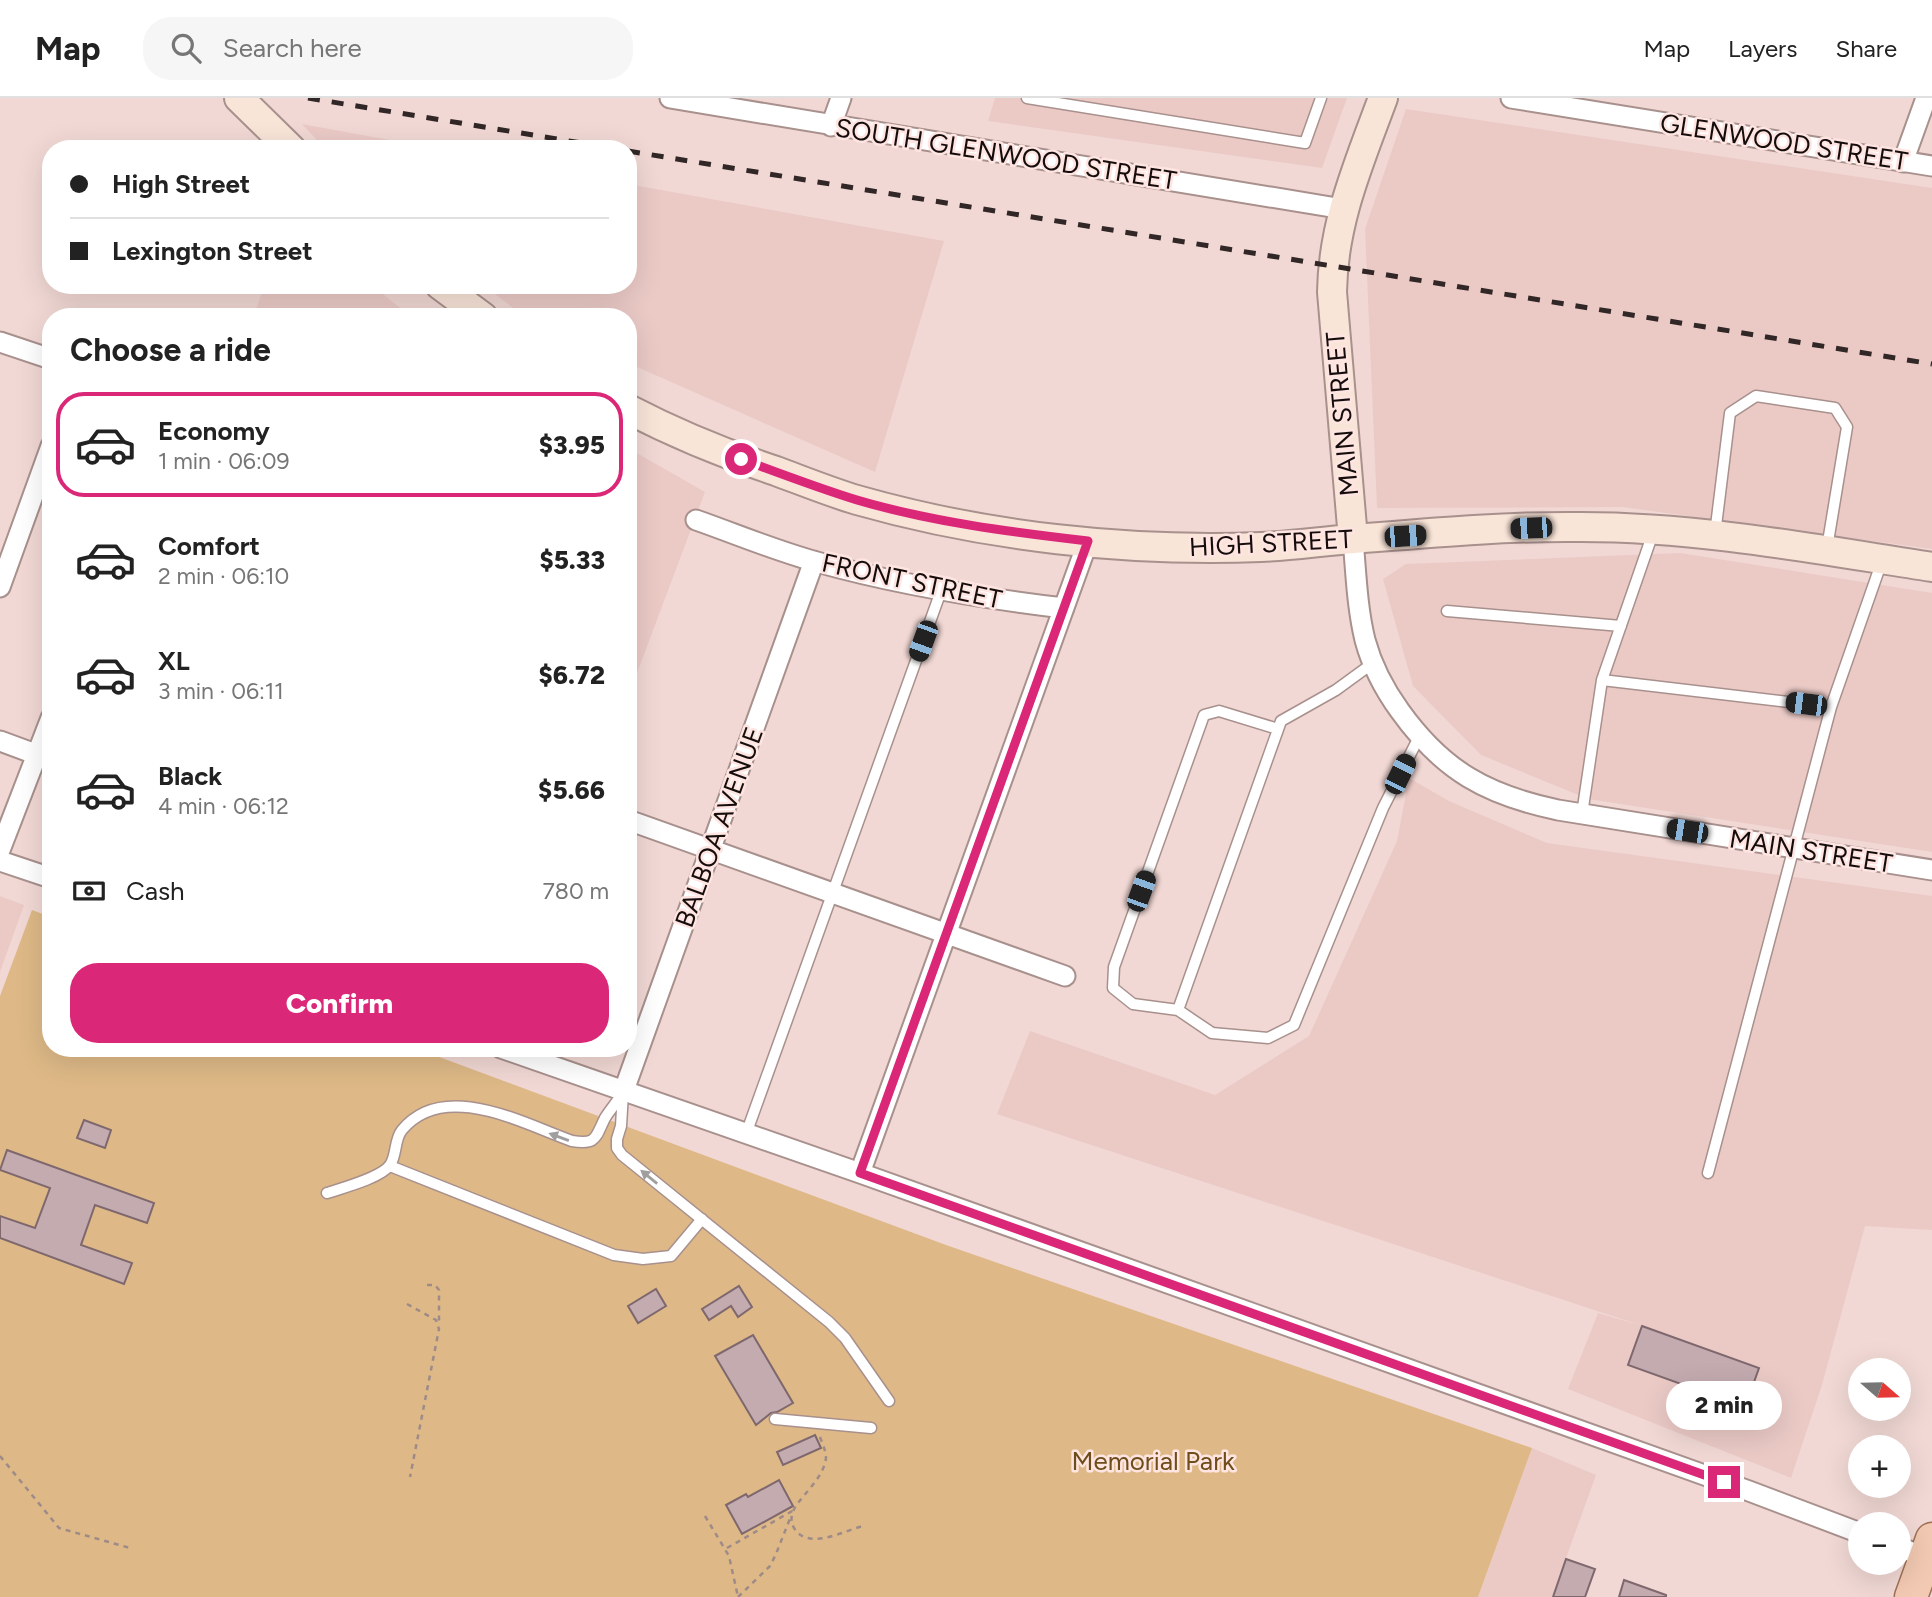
<!DOCTYPE html>
<meta charset="utf-8">
<style>
:root{--surface:#fff;--page:#f6f6f6;--text:#222;--muted:#767676;--line:#e0e0e0;--accent:#db2777}
body{margin:0;font-family:Figtree,sans-serif;background:var(--page);color:var(--text);height:100vh;display:flex;flex-direction:column;font-size:26px;white-space:nowrap}
*{box-sizing:border-box;margin:0}
p{font-size:23px;color:var(--muted)}
.icon{flex:none;width:38px;height:38px;fill:none;stroke:currentColor;stroke-width:2;stroke-linecap:round;stroke-linejoin:round}
.map{position:relative;flex:1;overflow:hidden}
.sheet{position:absolute;left:42px;top:210px;width:595px;height:749px;display:flex;flex-direction:column;background:var(--surface);border-radius:28px;box-shadow:0 7px 28px #0002}
.sheet>*{flex:none}
.top-card{position:absolute;left:42px;top:42px;width:595px;height:154px;border-radius:28px;box-shadow:0 7px 28px #0002;display:grid;align-content:center;height:154px;padding:0 28px;background:var(--surface)}
.needle{width:46px;rotate:110deg}
.tools{position:absolute;left:1848px;top:1260px;display:grid;gap:14px}
.tools a{display:grid;place-items:center;width:63px;height:63px;border-radius:50%;background:var(--surface);box-shadow:0 7px 28px #0002;font-size:35px}
.end{position:absolute;width:32px;height:32px;margin:-16px;border:9px solid #db2777;background:#fff;box-shadow:0 0 0 4px #fff}
.from{border-radius:50%}
.bubble{position:absolute;height:49px;border-radius:24px;background:var(--surface);box-shadow:0 7px 28px #0002;font-size:23px;font-weight:800;line-height:49px;text-align:center}
.car{position:absolute;width:21px;height:42px;margin:-21px -10px;border-radius:9px;box-shadow:0 0 5px 2px #0007;background:linear-gradient(#222 24%,#8ab4d8 0 40%,#222 0 76%,#8ab4d8 0 86%,#222 0)}
.top-card b{display:flex;align-items:center;gap:24px;height:66px;font-size:26px}
.top-card b+b{border-top:2px solid var(--line)}
.top-card i{width:18px;height:18px;background:var(--text)}
ul{padding:0;list-style:none}
li{display:flex;align-items:center;gap:21px;height:105px;margin:0 14px 10px;padding:0 14px;border:4px solid transparent;border-radius:28px}
li div{flex:1}
li b{display:block;font-size:26px}
li em{font-style:normal;font-weight:800}
li.selected{border-color:var(--accent)}
li>.icon{width:63px;height:63px;stroke-width:1.5}
h2{padding:0 28px;font-size:32px;line-height:84px}
.pay{display:flex;align-items:center;gap:18px;height:77px;padding:0 28px;font-size:26px}
.pay p{margin-inline-start:auto}
.button{display:flex;gap:14px;margin-top:auto;padding:14px 28px}
.button a{flex:1;height:80px;border-radius:28px;background:var(--accent);color:#fff;font-size:28px;font-weight:800;line-height:80px;text-align:center}
header{display:flex;align-items:center;gap:42px;box-sizing:border-box;height:98px;padding:0 35px;background:var(--surface);border-bottom:2px solid var(--line)}
header strong{font-size:33px}
nav{display:flex;gap:38px;margin-inline-start:auto;font-size:24px}
.search{width:490px;height:63px;background:var(--page);display:flex;align-items:center;gap:18px;box-sizing:border-box;padding:0 24px;border-radius:28px;color:var(--muted);font-size:26px}
.map>svg:first-child{display:block}
.built{fill:#ebcac6}
.green{fill:#deb987}
.building{fill:#c3abb0;stroke:#7e686d;stroke-width:2}
.lines{fill:none;stroke-linecap:round;stroke-linejoin:round}
.lane-casing{stroke:#a8908d;stroke-width:13}
.street-casing{stroke:#a8908d;stroke-width:23}
.secondary-casing{stroke:#a8908d;stroke-width:32}
.primary-casing{stroke:#9f7056;stroke-width:35}
.path{stroke:#9e8b88;stroke-width:2.5;stroke-dasharray:5 5;stroke-linecap:butt}
.lane{stroke:#fff;stroke-width:10}
.street{stroke:#fff;stroke-width:19}
.secondary{stroke:#f9e4d8;stroke-width:28}
.primary{stroke:#f2c9b2;stroke-width:32}
.rail{stroke:#312726;stroke-width:5;stroke-dasharray:12 12;stroke-linecap:butt}
.oneway{fill:#a19e9e}
.route{stroke:#db2777;stroke-width:9}
.labels{text-anchor:middle;dominant-baseline:central;stroke-width:5;stroke-linejoin:round;paint-order:stroke}
.street-label{font-size:26px;fill:#150d0c;stroke:#ffe5e2}
.park-label{font-size:26px;fill:#6e4d1b;stroke:#ffe5e2}
</style>
<header>
<strong>Map</strong>
<div class="search"><svg class="icon" aria-label="search" viewBox="0 0 24 24"><circle cx="10" cy="10" r="6"/><path d="M15 15l6 6"/></svg>Search here</div>
<nav><a>Map</a><a>Layers</a><a>Share</a></nav>
</header>
<div class="map">
<svg width="1932" height="1499" viewBox="0 0 1932 1499">
<rect width="100%" height="100%" fill="#f1d8d4"/>
<path class="built" d="M995 0H1347L1322 70 988 23Z
M1406 11 1932 90V451L1622 409 1377 410 1365 131Z
M302 26 439 51H325Z
M628 86 944 143 875 374 628 265V219H525L483 187H628Z
M264 187H372L411 219H254Z
M628 350 705 394 628 599Z
M1680 455 1932 495V754L1588 701 1481 657 1413 588 1383 481 1406 466Z
M1409 680 1449 703 1547 745 1932 798V1132L1865 1128 1822 1287 1791 1380 1568 1291 1598 1215 1643 1228 997 1016 1030 933 1215 997 1309 938 1397 743Z
M0 798 24 807 0 874Z
M1532 1350 1596 1377 1552 1499H1478Z"/>
<path class="green" d="M32 812 51 819V950H415L946 1147 1532 1350 1478 1499H0V898Z"/>
<path class="building" d="M84 1022 111 1032 105 1050 77 1040Z
M7 1052 154 1105 147 1125 95 1107 81 1147 132 1165 124 1186 0 1140V1118L35 1130 50 1090 0 1072Z
M739 1188 752 1209 738 1219 731 1208 709 1222 702 1211Z
M656 1191 666 1208 638 1225 628 1208Z
M1642 1228 1759 1270 1745 1309 1628 1267Z
M753 1237 793 1305 777 1314 771 1315 756 1327 715 1258Z
M815 1337 821 1350 783 1367 777 1354Z
M779 1382 793 1408 742 1436 726 1407 746 1396 748 1399Z
M1566 1461 1595 1471 1585 1499H1553Z
M1624 1482 1666 1497V1499H1619Z"/>
<g class="lines">
<g class="lane-casing">
<path id="lane" d="M1027 0 1305 45 1321 0
M1715 436 1730 315 1756 298 1835 310 1847 329 1827 450
M1447 513 1621 528
M1373 565 1336 592 1281 623 1178 912 1212 935 1268 940 1294 927 1383 710 1419 639
M1602 582 1831 609
M1582 716 1602 582 1653 435
M1178 912 1133 906 1113 890 1114 869 1204 617 1219 613 1278 631
M623 995 621 1028 617 1041V1050L622 1057 829 1224 845 1240 889 1303
M746 1036 941 493
M390 1068 614 1157 643 1161 671 1158 702 1121
M1708 1075 1831 609 1882 463
M327 1095C342 1090 381 1080 390 1067 397 1057 394 1042 402 1032 444 981 524 1026 572 1043 597 1047 595 1040 605 1020 610 1012 617 1004 622 996
M775 1321 871 1330"/>
</g>
<g class="street-casing">
<path id="street" d="M670 0 1343 111
M1511 0 1932 68
M831 28 841 0
M1903 64 1926 0
M0 244 51 261
M696 422C736 436 776 453 817 464 899 487 980 500 1064 510
M1353 441C1356 475 1357 509 1365 542 1372 568 1384 591 1400 613 1443 673 1487 697 1558 712L1932 772
M0 489 51 348
M0 643 38 657
M628 722 1065 878
M0 752 51 620
M0 763 51 780
M501 950 860 1075 1749 1393 1860 1435
M623 995 814 463
M860 1075 1088 443
M1899 1449 1932 1462"/>
</g>
<g class="secondary-casing">
<path id="secondary" d="M239 0 291 51
M440 187 483 219
M628 311C676 336 725 356 776 373 803 383 830 394 857 402 987 439 1127 454 1261 449 1292 448 1323 443 1354 441 1429 435 1505 428 1581 429 1699 429 1815 451 1932 469
M1353 441 1332 194C1333 124 1359 65 1383 0"/>
</g>
<g class="primary-casing">
<path id="primary" d="M1911 1499 1932 1441"/>
</g>
<path class="path" d="M427 1187H435L439 1192V1227
M407 1206 436 1222 439 1231 410 1379
M820 1339C823 1348 828 1356 825 1365 821 1380 807 1393 798 1405 792 1413 789 1421 794 1430 808 1453 843 1433 863 1428
M0 1358 59 1430 130 1450
M705 1418 729 1458 738 1499
M727 1450 794 1412
M738 1499 770 1468 776 1456 791 1418"/>
<use href="#lane" class="lane"/>
<use href="#street" class="street"/>
<use href="#secondary" class="secondary"/>
<use href="#primary" class="primary"/>
<path class="rail" d="M308 0 618 51
M628 53 1932 266"/>
</g>
<defs><path id="oneway-solid" d="M-6-.8H1V-3.2L6.5 0L1 3.2V.8H-6Z" transform="scale(1.75)"/></defs>
<g class="oneway">
<use href="#oneway-solid" transform="translate(559 1039) rotate(-160)"/>
<use href="#oneway-solid" transform="translate(649 1079) rotate(-141)"/>
</g>
<g class="lines">
<path class="route" d="M741 361C779 375 818 390 857 402 932 424 1010 434 1088 443L860 1075 1724 1384"/>
</g>
<g class="labels">
<g class="street-label">
<text transform="translate(1784 44) rotate(9)">GLENWOOD STREET</text>
<text transform="translate(1006 56) rotate(9)">SOUTH GLENWOOD STREET</text>
<text transform="translate(1342 316) rotate(-95)">MAIN STREET</text>
<text transform="translate(1271 445) rotate(-3)">HIGH STREET</text>
<text transform="translate(912 483) rotate(12)">FRONT STREET</text>
<text transform="translate(719 729) rotate(-70)">BALBOA AVENUE</text>
<text transform="translate(1811 753) rotate(9)">MAIN STREET</text>
</g>
<g class="park-label">
<text x="1153" y="1363">Memorial Park</text>
</g>
</g>
</svg>
<div class="tools">
<a><svg class="needle" viewBox="-14 -14 28 28"><path d="M0-13l5 13h-10z" fill="#e53935"/><path d="M0 13l5-13h-10z" fill="#767676"/></svg></a>
<a>+</a>
<a>−</a>
</div>
<i class="end from" style="left:741px;top:361px"></i>
<i class="end" style="left:1724px;top:1384px"></i>
<div class="bubble" style="left:1666px;top:1283px;width:116px">2 min</div>
<i class="car" style="left:1531px;top:430px;rotate:268deg"></i>
<i class="car" style="left:1405px;top:438px;rotate:86deg"></i>
<i class="car" style="left:923px;top:543px;rotate:200deg"></i>
<i class="car" style="left:1806px;top:606px;rotate:277deg"></i>
<i class="car" style="left:1400px;top:676px;rotate:26deg"></i>
<i class="car" style="left:1687px;top:733px;rotate:279deg"></i>
<i class="car" style="left:1141px;top:793px;rotate:20deg"></i>
<div class="top-card">
<b><i class="from"></i>High Street</b>
<b><i></i>Lexington Street</b>
</div>
<section class="sheet">
<h2>Choose a ride</h2>
<ul>
<li class="selected"><svg class="icon" aria-label="car" viewBox="0 0 24 24"><path d="M5 17H2v-5l4-1 3-4h7l3 4 3 1v5h-3M9 17h6M6 11h13"/><circle cx="7" cy="17" r="2"/><circle cx="17" cy="17" r="2"/></svg><div><b>Economy</b><p>1 min · 06:09</p></div><em>$3.95</em></li>
<li><svg class="icon" aria-label="car" viewBox="0 0 24 24"><path d="M5 17H2v-5l4-1 3-4h7l3 4 3 1v5h-3M9 17h6M6 11h13"/><circle cx="7" cy="17" r="2"/><circle cx="17" cy="17" r="2"/></svg><div><b>Comfort</b><p>2 min · 06:10</p></div><em>$5.33</em></li>
<li><svg class="icon" aria-label="car" viewBox="0 0 24 24"><path d="M5 17H2v-5l4-1 3-4h7l3 4 3 1v5h-3M9 17h6M6 11h13"/><circle cx="7" cy="17" r="2"/><circle cx="17" cy="17" r="2"/></svg><div><b>XL</b><p>3 min · 06:11</p></div><em>$6.72</em></li>
<li><svg class="icon" aria-label="car" viewBox="0 0 24 24"><path d="M5 17H2v-5l4-1 3-4h7l3 4 3 1v5h-3M9 17h6M6 11h13"/><circle cx="7" cy="17" r="2"/><circle cx="17" cy="17" r="2"/></svg><div><b>Black</b><p>4 min · 06:12</p></div><em>$5.66</em></li>
</ul>
<div class="pay"><svg class="icon" aria-label="cash" viewBox="0 0 24 24"><path d="M3 7h18v10H3z"/><circle cx="12" cy="12" r="2"/></svg>Cash<p>780 m</p></div>
<div class="button"><a>Confirm</a></div>
</section>
</div>
